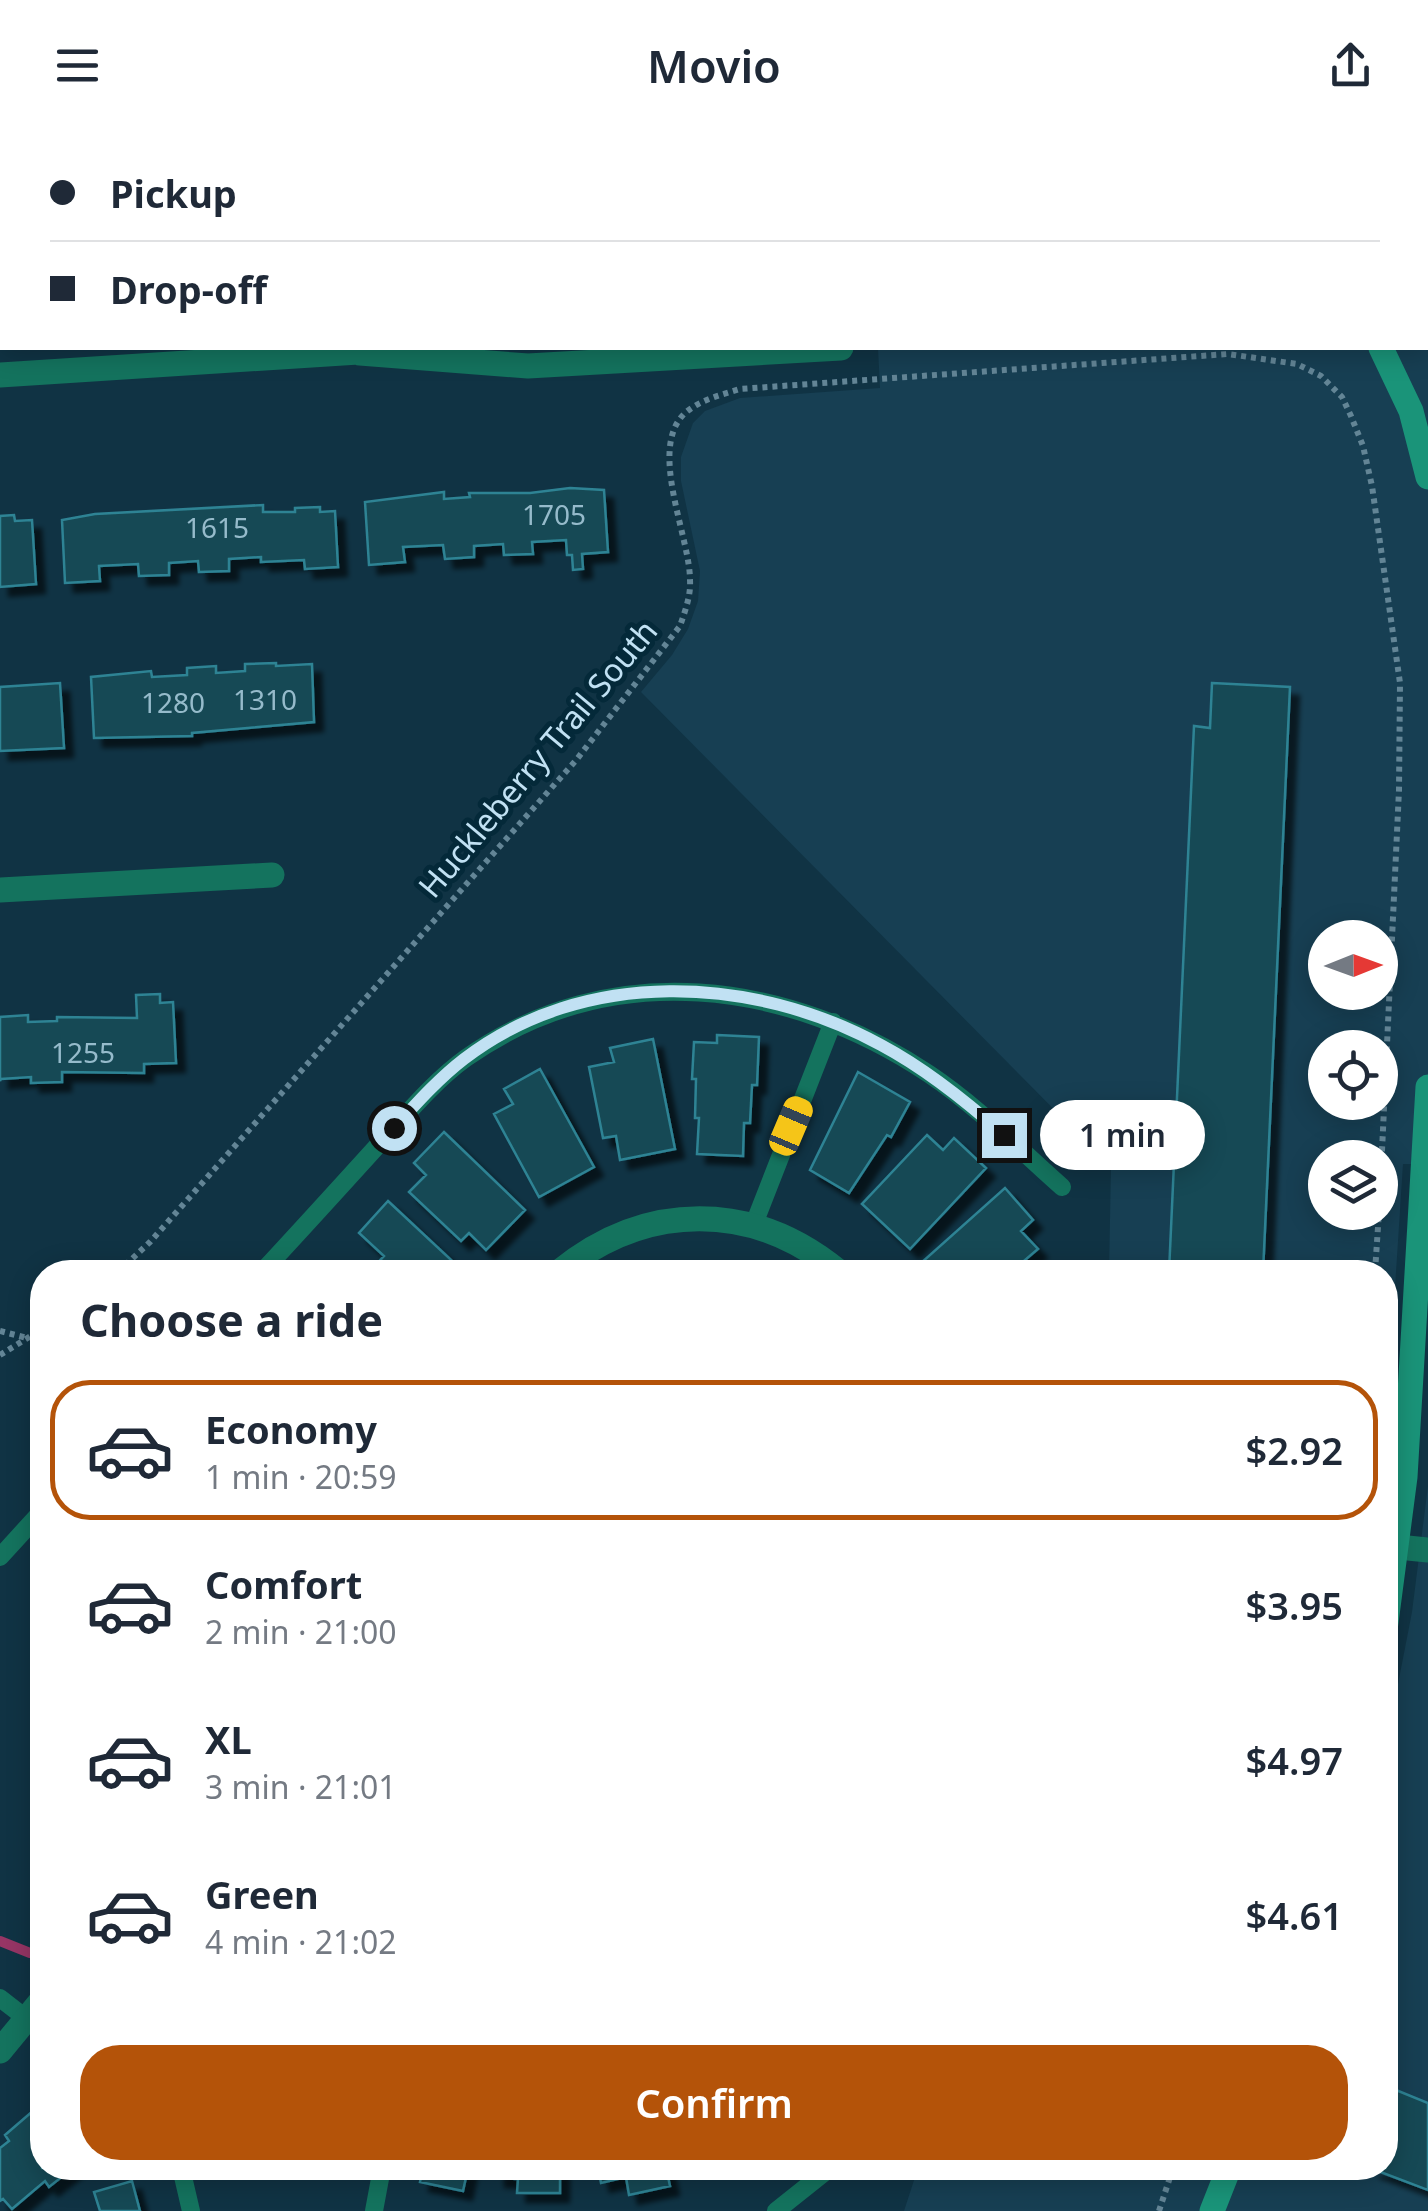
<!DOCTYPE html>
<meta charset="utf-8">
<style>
:root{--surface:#fff;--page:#f6f6f7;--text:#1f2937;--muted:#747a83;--line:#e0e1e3;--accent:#b45309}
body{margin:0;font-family:"Noto Sans",sans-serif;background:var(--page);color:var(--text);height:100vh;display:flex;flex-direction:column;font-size:38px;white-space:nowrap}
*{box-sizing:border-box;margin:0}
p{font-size:32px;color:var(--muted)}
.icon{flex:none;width:55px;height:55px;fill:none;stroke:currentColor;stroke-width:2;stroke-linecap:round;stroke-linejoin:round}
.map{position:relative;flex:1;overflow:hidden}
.side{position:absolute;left:30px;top:1130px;width:1368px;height:920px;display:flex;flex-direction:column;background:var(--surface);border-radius:40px;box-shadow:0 5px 25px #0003}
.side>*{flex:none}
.guide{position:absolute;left:0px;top:0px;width:1430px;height:220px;box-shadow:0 5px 25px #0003;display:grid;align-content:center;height:220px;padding:0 50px;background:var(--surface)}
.needle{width:65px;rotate:89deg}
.buttons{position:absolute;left:1308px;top:790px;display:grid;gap:20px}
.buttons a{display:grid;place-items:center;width:90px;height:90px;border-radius:50%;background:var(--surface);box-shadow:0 5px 25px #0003;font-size:50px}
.end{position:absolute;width:45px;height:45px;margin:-22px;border:12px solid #c1e1f3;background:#111;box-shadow:0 0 0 5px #111}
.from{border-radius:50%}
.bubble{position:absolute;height:70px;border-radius:35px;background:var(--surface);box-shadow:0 5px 25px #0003;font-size:32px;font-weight:600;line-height:70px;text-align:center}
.car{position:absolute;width:30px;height:60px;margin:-30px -15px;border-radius:12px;box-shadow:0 0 8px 2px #0007;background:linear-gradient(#f5c518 24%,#345 0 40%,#f5c518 0 76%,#345 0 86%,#f5c518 0)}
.guide b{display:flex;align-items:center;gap:35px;height:95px;font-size:38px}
.guide b+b{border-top:2px solid var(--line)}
.guide i{width:25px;height:25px;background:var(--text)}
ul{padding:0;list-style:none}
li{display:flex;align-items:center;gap:30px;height:140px;margin:0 20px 15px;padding:0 30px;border:5px solid transparent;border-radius:40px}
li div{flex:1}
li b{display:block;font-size:38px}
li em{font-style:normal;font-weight:600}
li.on{border-color:var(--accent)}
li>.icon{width:90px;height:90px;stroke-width:1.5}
h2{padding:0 50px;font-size:45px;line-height:120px}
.button{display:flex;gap:20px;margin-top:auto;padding:20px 50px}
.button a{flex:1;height:115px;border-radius:40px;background:var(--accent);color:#fff;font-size:40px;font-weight:600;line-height:115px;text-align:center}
header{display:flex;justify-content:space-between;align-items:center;height:130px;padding:0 50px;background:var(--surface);font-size:45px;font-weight:600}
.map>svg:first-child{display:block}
.built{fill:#173f53;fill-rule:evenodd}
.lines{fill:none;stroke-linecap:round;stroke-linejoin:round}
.stream{stroke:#963565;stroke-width:10}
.building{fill:#174a54;stroke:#2e8394;stroke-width:2.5;filter:url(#shadow)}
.path{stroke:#638596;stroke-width:6;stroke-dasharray:5 5;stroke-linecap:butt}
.lane{stroke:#14735e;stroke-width:18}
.street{stroke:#14735e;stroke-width:25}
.secondary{stroke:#1a9479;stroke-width:25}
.route{stroke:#c1e1f3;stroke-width:12}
.labels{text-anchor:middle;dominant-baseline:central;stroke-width:10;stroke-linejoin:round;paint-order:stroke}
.number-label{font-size:28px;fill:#96bbcb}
.street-label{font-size:32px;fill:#c1e1f3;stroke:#042939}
</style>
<header><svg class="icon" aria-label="menu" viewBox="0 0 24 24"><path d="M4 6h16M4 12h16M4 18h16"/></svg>Movio<svg class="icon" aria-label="share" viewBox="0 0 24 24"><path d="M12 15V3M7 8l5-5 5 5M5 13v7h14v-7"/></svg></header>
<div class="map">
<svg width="1428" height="2081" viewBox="0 0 1428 2081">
<defs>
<filter id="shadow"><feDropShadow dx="9" dy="9" stdDeviation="2.5" flood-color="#0009"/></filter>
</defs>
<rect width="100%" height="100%" fill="#103344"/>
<path class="built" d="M859 0H1428V1034H1403L1385 1312V1142H1109L1111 1037 641 562 672 525 688 499 698 471 700 441 681 351V327L693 293 705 281 740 268 880 258 878 218H1428V2ZM1325 808H1380V862H1325ZM1325 918H1380V972H1325ZM1325 1028H1380V1082H1325Z
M1428 1356V2081H904L918 2038H1385V1621L1412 1482Z"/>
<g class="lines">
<path class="stream" d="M0 1811 30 1823"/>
</g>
<path class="building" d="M570 358 604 360 608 422 582 424 583 439 573 440 572 425H567L566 410 532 412 533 424 504 425 503 414 474 416V427L445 429 443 415 403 417 405 432 369 435 365 372 444 362V369L470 367 469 363H530Z
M263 375V382H295V378L320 377V382L335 381 338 437 305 439 304 430 261 432V427L229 429V441L199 442 198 431 169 433V445L139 446 138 434 99 436 100 451 65 453 62 390 95 384Z
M14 385 15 391 32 390 36 454 0 457V386Z
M276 533V536L312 534 314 592 192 603V606L94 608 91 547 151 541 152 547 187 545V538L216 536V543L245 541V534Z
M60 553 64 618 0 621V557Z
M1212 553 1290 557 1263 1142H1169L1194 596 1210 598Z
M160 864V873L173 872 176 933 144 934V943L62 942V952L31 953V947L1 949 0 951V887L28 885V892L57 891V887L137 888 136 865Z
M717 905 759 907 757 955H752L750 993H744L743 1026 697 1024 699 988H695L696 949H692L694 912 717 913Z
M653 909 675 1019 620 1030 616 1006 603 1008 589 937 614 932 610 918Z
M540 939 594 1037 539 1067 494 984 513 974 504 959Z
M858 942 910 972 891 1007 887 1005 849 1063 810 1040Z
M444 1002 525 1080 486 1120 469 1103 461 1111 409 1062 426 1045 414 1033Z
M927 1005 943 1020 954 1008 986 1038 910 1119 862 1074Z
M1005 1058 1033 1090 1021 1101 1038 1119 1011 1142H929L921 1133Z
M388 1071 464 1142H369L384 1126 359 1103Z
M1391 1958 1428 1973V2060L1370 2038H1385V1973Z
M41 1974 42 2038H73L49 2057 45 2051 12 2079 3 2069 0 2071V2018L9 2011 5 2005Z
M423 2038H468L463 2061 420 2052Z
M496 2038H560V2063H517L518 2049 496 2048Z
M598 2038H666L670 2056 629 2065 626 2047 601 2053Z
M132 2051 140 2081H100L94 2062Z"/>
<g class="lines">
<path class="path" d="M1181 0 1182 2
M118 1142 150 1112 577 629 680 496C685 481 691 466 690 450 690 407 648 320 684 284 699 270 721 265 740 259L1228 224 1297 234 1321 246 1342 267 1351 286 1363 316 1372 356 1400 553 1399 660 1380 1063
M1375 1142 1379 1082
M0 1201 27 1208
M0 1225 42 1199
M1159 2081 1173 2038"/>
<path class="lane" d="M754 1094 833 892
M262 1142C302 1099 341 1056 380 1013 407 984 434 951 466 928 611 826 788 850 929 944 977 976 1019 1019 1062 1057
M0 1427 42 1381
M0 1868 27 1889
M181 2038 191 2081
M374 2081 382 2038
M776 2081 830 2038"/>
<path class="street" d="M346 0V2
M360 223 528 236 841 218
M0 245 374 221
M0 760 272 745
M559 1142C646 1071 753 1071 839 1142
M1398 1417 1428 1420
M0 1921 42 1870"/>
<path class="secondary" d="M1247 0 1249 2
M1381 218 1411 281 1428 347
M1385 1500 1405 1347 1428 957
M1212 2081 1229 2038"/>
</g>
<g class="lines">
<path class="route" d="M394 998C415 975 438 949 464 929 584 837 753 845 881 915 926 939 966 971 1004 1005"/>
</g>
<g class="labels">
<g class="number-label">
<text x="554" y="384">1705</text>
<text x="217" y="397">1615</text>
<text x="265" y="569">1310</text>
<text x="173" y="572">1280</text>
<text x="83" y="922">1255</text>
</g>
<g class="street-label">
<text transform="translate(537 628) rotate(-50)">Huckleberry Trail South</text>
</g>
</g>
</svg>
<div class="buttons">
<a><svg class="needle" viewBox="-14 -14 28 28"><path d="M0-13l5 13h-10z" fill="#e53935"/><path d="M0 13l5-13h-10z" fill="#747a83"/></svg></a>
<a><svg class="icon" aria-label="locate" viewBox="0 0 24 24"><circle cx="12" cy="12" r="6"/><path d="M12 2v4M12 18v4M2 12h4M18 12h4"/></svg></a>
<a><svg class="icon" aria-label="layers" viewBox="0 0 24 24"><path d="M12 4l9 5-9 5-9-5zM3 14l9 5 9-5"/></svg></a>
</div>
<i class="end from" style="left:394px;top:998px"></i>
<i class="end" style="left:1004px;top:1005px"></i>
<div class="bubble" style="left:1040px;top:970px;width:165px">1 min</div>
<i class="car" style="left:791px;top:996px;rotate:23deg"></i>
<div class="guide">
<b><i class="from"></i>Pickup</b>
<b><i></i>Drop-off</b>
</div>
<section class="side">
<h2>Choose a ride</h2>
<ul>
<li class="on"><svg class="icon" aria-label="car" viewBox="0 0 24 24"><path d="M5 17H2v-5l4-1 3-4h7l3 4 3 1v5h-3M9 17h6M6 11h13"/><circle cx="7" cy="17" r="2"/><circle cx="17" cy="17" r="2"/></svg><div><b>Economy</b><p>1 min · 20:59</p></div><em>$2.92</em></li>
<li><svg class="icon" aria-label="car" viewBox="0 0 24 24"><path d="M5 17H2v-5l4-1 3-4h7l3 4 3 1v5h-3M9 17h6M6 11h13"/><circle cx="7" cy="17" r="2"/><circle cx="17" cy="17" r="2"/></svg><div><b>Comfort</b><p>2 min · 21:00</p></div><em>$3.95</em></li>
<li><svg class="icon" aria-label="car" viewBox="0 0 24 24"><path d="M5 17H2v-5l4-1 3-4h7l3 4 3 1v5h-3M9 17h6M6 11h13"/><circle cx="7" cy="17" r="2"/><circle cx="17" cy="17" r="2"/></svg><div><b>XL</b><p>3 min · 21:01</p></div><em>$4.97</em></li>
<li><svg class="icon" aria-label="car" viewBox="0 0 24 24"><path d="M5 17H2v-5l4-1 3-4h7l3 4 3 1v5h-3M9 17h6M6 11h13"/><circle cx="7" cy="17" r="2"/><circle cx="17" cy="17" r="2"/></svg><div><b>Green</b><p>4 min · 21:02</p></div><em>$4.61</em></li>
</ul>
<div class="button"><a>Confirm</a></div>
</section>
</div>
